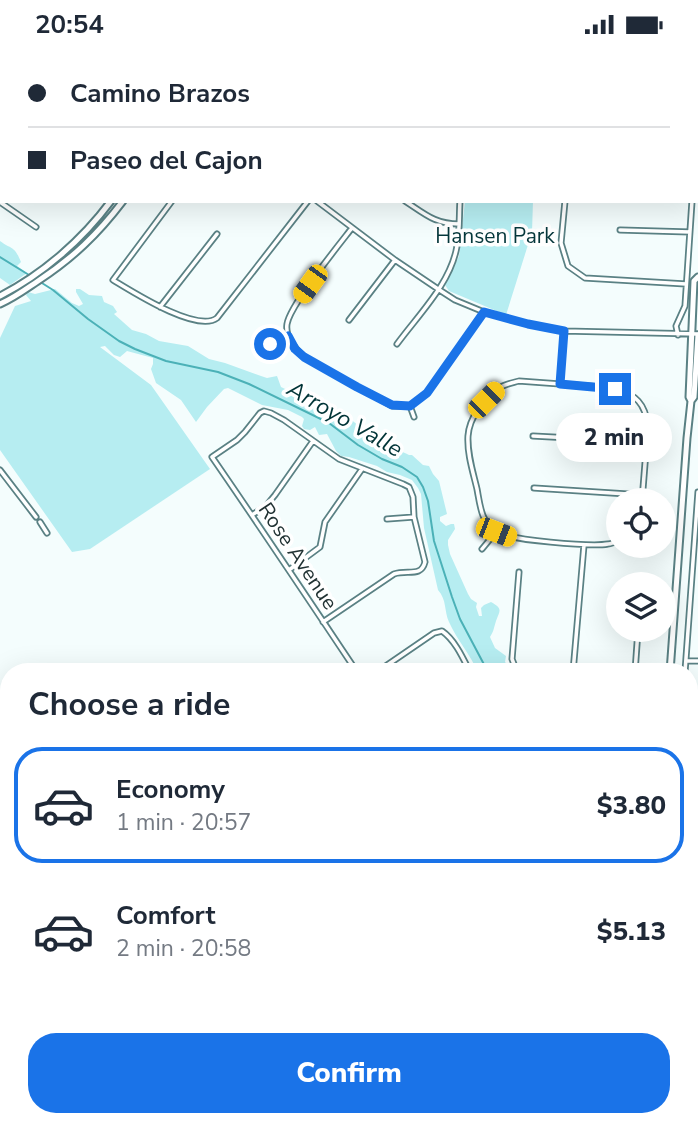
<!DOCTYPE html>
<meta charset="utf-8">
<style>
:root{--surface:#fff;--page:#f2f2f3;--text:#1f2937;--muted:#747a83;--line:#e0e1e3;--accent:#1a73e8}
body{margin:0;font-family:"Nunito Sans",sans-serif;background:var(--page);color:var(--text);height:100vh;display:flex;flex-direction:column;font-size:26px;white-space:nowrap}
*{box-sizing:border-box;margin:0}
p{font-size:23px;color:var(--muted)}
.icon{flex:none;width:38px;height:38px;fill:none;stroke:currentColor;stroke-width:2;stroke-linecap:round;stroke-linejoin:round}
.map{position:relative;flex:1;overflow:hidden}
.side{position:absolute;left:0px;top:614px;width:698px;height:464px;display:flex;flex-direction:column;background:var(--surface);border-radius:28px 28px 0 0;box-shadow:0 7px 28px #0002}
.side>*{flex:none}
.banner{position:absolute;left:0px;top:0px;width:698px;height:154px;box-shadow:0 7px 28px #0002;display:grid;align-content:center;height:154px;padding:0 28px;background:var(--surface)}
.tools{position:absolute;left:606px;top:439px;display:grid;gap:14px}
.tools a{display:grid;place-items:center;width:70px;height:70px;border-radius:50%;background:var(--surface);box-shadow:0 7px 28px #0002;font-size:35px}
.end{position:absolute;width:32px;height:32px;margin:-16px;border:9px solid #1a73e8;background:#fff;box-shadow:0 0 0 4px #fff}
.from{border-radius:50%}
.bubble{position:absolute;height:49px;border-radius:24px;background:var(--surface);box-shadow:0 7px 28px #0002;font-size:23px;font-weight:800;line-height:49px;text-align:center}
.car{position:absolute;width:21px;height:42px;margin:-21px -10px;border-radius:9px;box-shadow:0 0 5px 2px #0007;background:linear-gradient(#f5c518 24%,#345 0 40%,#f5c518 0 76%,#345 0 86%,#f5c518 0)}
.banner b{display:flex;align-items:center;gap:24px;height:66px;font-size:26px}
.banner b+b{border-top:2px solid var(--line)}
.banner i{width:18px;height:18px;background:var(--text)}
ul{padding:0;list-style:none}
li{display:flex;align-items:center;gap:21px;height:116px;margin:0 14px 10px;padding:0 14px;border:4px solid transparent;border-radius:28px}
li div{flex:1}
li b{display:block;font-size:26px}
li em{font-style:normal;font-weight:800}
li.selected{border-color:var(--accent)}
li>.icon{width:63px;height:63px;stroke-width:1.5}
h2{padding:0 28px;font-size:32px;line-height:84px}
.primary-button{display:flex;gap:14px;margin-top:auto;padding:14px 28px}
.primary-button a{flex:1;height:80px;border-radius:28px;background:var(--accent);color:#fff;font-size:28px;font-weight:800;line-height:80px;text-align:center}
.status{display:flex;justify-content:space-between;align-items:center;height:49px;padding:0 35px;background:var(--surface);direction:ltr}
.status svg{height:19px;fill:currentColor}
.map>svg:first-child{display:block}
.green{fill:#b6edf1}
.lines{fill:none;stroke-linecap:round;stroke-linejoin:round}
.stream{stroke:#4bb1b7;stroke-width:2}
.minor-casing{stroke:#5a8184;stroke-width:7}
.tertiary-casing{stroke:#5a8184;stroke-width:8}
.secondary-casing{stroke:#5a8184;stroke-width:9}
.minor{stroke:#fff;stroke-width:3.5}
.tertiary{stroke:#fff;stroke-width:4.5}
.secondary{stroke:#fff;stroke-width:5}
.route{stroke:#1a73e8;stroke-width:9}
.labels{text-anchor:middle;dominant-baseline:central;stroke-width:7;stroke-linejoin:round;paint-order:stroke}
.park-label{font-size:21px;fill:#05373b;stroke:#fff}
.street-label{font-size:21px;fill:#223334;stroke:#fff}
.water-label{font-size:23px;font-style:italic;fill:#013437;stroke:#fff}
</style>
<div class="status"><b>20:54</b><svg viewBox="0 0 49 12"><path d="M0 12V9h3v3zM5 12V6h3v6zM10 12V3h3v9zM15 12V0h3v12zM26 1h20v11H26zM47 4h2v5h-2z"/></svg></div>
<div class="map">
<svg width="698" height="1077" viewBox="0 0 698 1077">
<rect width="100%" height="100%" fill="#f4fdfd"/>
<path class="green" d="M465 152H533L532 183 506 266 449 242 445 236 459 207Z
M0 192C12 201 14 196 21 213L17 217 27 224 10 236 0 229Z
M55 240 72 254 79 257 83 255 76 243V240H80L89 246 102 247 104 253 113 257 117 263 114 265 132 281 146 285 159 292 188 297 209 310 225 314 261 327 267 329 277 327 281 338 326 360 339 361 359 377H366C374 394 394 398 409 406H412L423 416 429 417 433 425 439 432 447 465 440 468V472L446 477 451 475H454L455 480 448 491V496L450 505 468 545 471 550 477 554 476 558 479 567H482L481 559 484 556 491 553C503 560 500 561 496 572 494 578 494 582 490 588L495 599 506 607 505 613 514 623H478C470 605 457 591 449 573 444 562 447 551 438 541L424 479 421 445 418 439 412 431 400 426 387 423 377 417 349 408 341 407 336 402 327 385 319 386 315 378 310 381 304 380 302 377 304 370 302 368 288 361 262 356 228 339 224 340 207 358 196 373 181 351 156 334 151 320 153 315V309L127 302 120 308 114 306 105 297 100 298 151 336 210 420 90 500 72 503 0 401V289L15 257 31 252 26 246 28 243 35 245Z
M244 1069H452L450 1077H242Z
M607 1069H673L674 1072 683 1075 685 1077H616Z"/>
<g class="lines">
<path class="stream" d="M0 208 29 226
M34 229 53 241 88 270 119 292 135 300 166 312 218 323 249 335 329 374 358 396 382 410 402 418 417 428 423 438 428 452 434 492 452 548 460 570 488 623
M646 1069 660 1077"/>
<g class="minor-casing">
<path id="minor" d="M146 0 149 2
M332 0 334 2
M472 0 495 2
M50 2 52 0
M134 2 135 0
M429 2 430 0
M668 2V0
M0 24 2 25
M696 79H698
M0 81 2 78
M172 152 113 231C133 243 197 284 217 269L308 152
M317 152 395 211 438 240 455 251 484 263 528 275 564 282 698 285
M405 152C425 165 435 175 459 175
M565 152 561 194 568 217 585 229 686 235
M0 153 36 178
M352 179C338 197 290 256 287 275 285 288 295 299 304 308L392 357H410L427 344 483 264
M620 181 690 183
M160 258 217 185
M349 271 395 211
M678 286 676 277 685 257 692 152
M270 294 288 287
M397 295C419 265 451 234 457 197 460 182 459 167 460 152
M560 335 564 282
M410 357 414 368
M533 387 646 393
M0 421 36 468
M534 439 643 446
M252 466 266 457 275 446 313 392
M387 470 414 468
M40 473 47 484
M618 492C614 493 611 495 608 495 591 498 509 491 496 483 481 473 480 456 477 440 473 423 467 405 468 387 469 370 484 347 499 339 505 335 512 334 519 332L615 339C636 346 645 354 648 377L642 452
M482 500 496 483
M289 521 320 498 325 473 362 420
M641 536V532
M323 573 394 525C407 520 421 529 425 513L414 468 413 448 409 438 403 435 339 410 284 371 271 364 264 362 260 364 245 383 237 391 212 408C261 479 309 551 357 623
M686 612H698
M377 623 434 584 442 582C455 591 463 609 470 623
M517 623 512 610 519 523
M573 623 584 496
M635 623 638 581
M685 623 698 443
M690 654 692 657V673
M690 879 698 867
M690 900 698 903
M0 933 9 943
M690 957 698 958
M697 1012 698 1013
M0 1025 9 1020
M0 1045 9 1058
M17 1069 22 1077
M84 1069 89 1077
M89 1069 110 1077
M684 1069 691 1073 698 1058
M51 1077 62 1069
M154 1077 155 1069
M190 1077 192 1069
M456 1077 458 1069"/>
</g>
<g class="tertiary-casing">
<path id="tertiary" d="M556 1077 558 1069"/>
</g>
<g class="secondary-casing">
<path id="secondary" d="M214 2 215 0
M226 2 227 0
M0 247C43 225 82 191 111 152
M0 255C14 249 26 240 38 232 73 209 98 185 123 152
M691 352 689 348 694 232 698 228
M670 623 687 389 691 352 694 348 698 286
M690 775 698 779
M690 790 698 793"/>
</g>
<use href="#minor" class="minor"/>
<use href="#tertiary" class="tertiary"/>
<use href="#secondary" class="secondary"/>
</g>
<g class="lines">
<path class="route" d="M270 295 288 287 295 300 304 308 357 338 392 356 410 357 427 344 484 263 528 275 564 282 560 335 615 340"/>
</g>
<g class="labels">
<g class="park-label">
<text x="495" y="187">Hansen Park</text>
</g>
<g class="street-label">
<text transform="translate(298 507) rotate(56)">Rose Avenue</text>
</g>
<g class="water-label">
<text transform="translate(345 370) rotate(30)">Arroyo Valle</text>
</g>
</g>
</svg>
<div class="tools">
<a><svg class="icon" aria-label="locate" viewBox="0 0 24 24"><circle cx="12" cy="12" r="6"/><path d="M12 2v4M12 18v4M2 12h4M18 12h4"/></svg></a>
<a><svg class="icon" aria-label="layers" viewBox="0 0 24 24"><path d="M12 4l9 5-9 5-9-5zM3 14l9 5 9-5"/></svg></a>
</div>
<i class="end from" style="left:270px;top:295px"></i>
<i class="end" style="left:615px;top:340px"></i>
<div class="bubble" style="left:556px;top:364px;width:116px">2 min</div>
<i class="car" style="left:310px;top:235px;rotate:216deg"></i>
<i class="car" style="left:486px;top:351px;rotate:45deg"></i>
<i class="car" style="left:496px;top:483px;rotate:111deg"></i>
<div class="banner">
<b><i class="from"></i>Camino Brazos</b>
<b><i></i>Paseo del Cajon</b>
</div>
<section class="side">
<h2>Choose a ride</h2>
<ul>
<li class="selected"><svg class="icon" aria-label="car" viewBox="0 0 24 24"><path d="M5 17H2v-5l4-1 3-4h7l3 4 3 1v5h-3M9 17h6M6 11h13"/><circle cx="7" cy="17" r="2"/><circle cx="17" cy="17" r="2"/></svg><div><b>Economy</b><p>1 min · 20:57</p></div><em>$3.80</em></li>
<li><svg class="icon" aria-label="car" viewBox="0 0 24 24"><path d="M5 17H2v-5l4-1 3-4h7l3 4 3 1v5h-3M9 17h6M6 11h13"/><circle cx="7" cy="17" r="2"/><circle cx="17" cy="17" r="2"/></svg><div><b>Comfort</b><p>2 min · 20:58</p></div><em>$5.13</em></li>
</ul>
<div class="primary-button"><a>Confirm</a></div>
</section>
</div>
